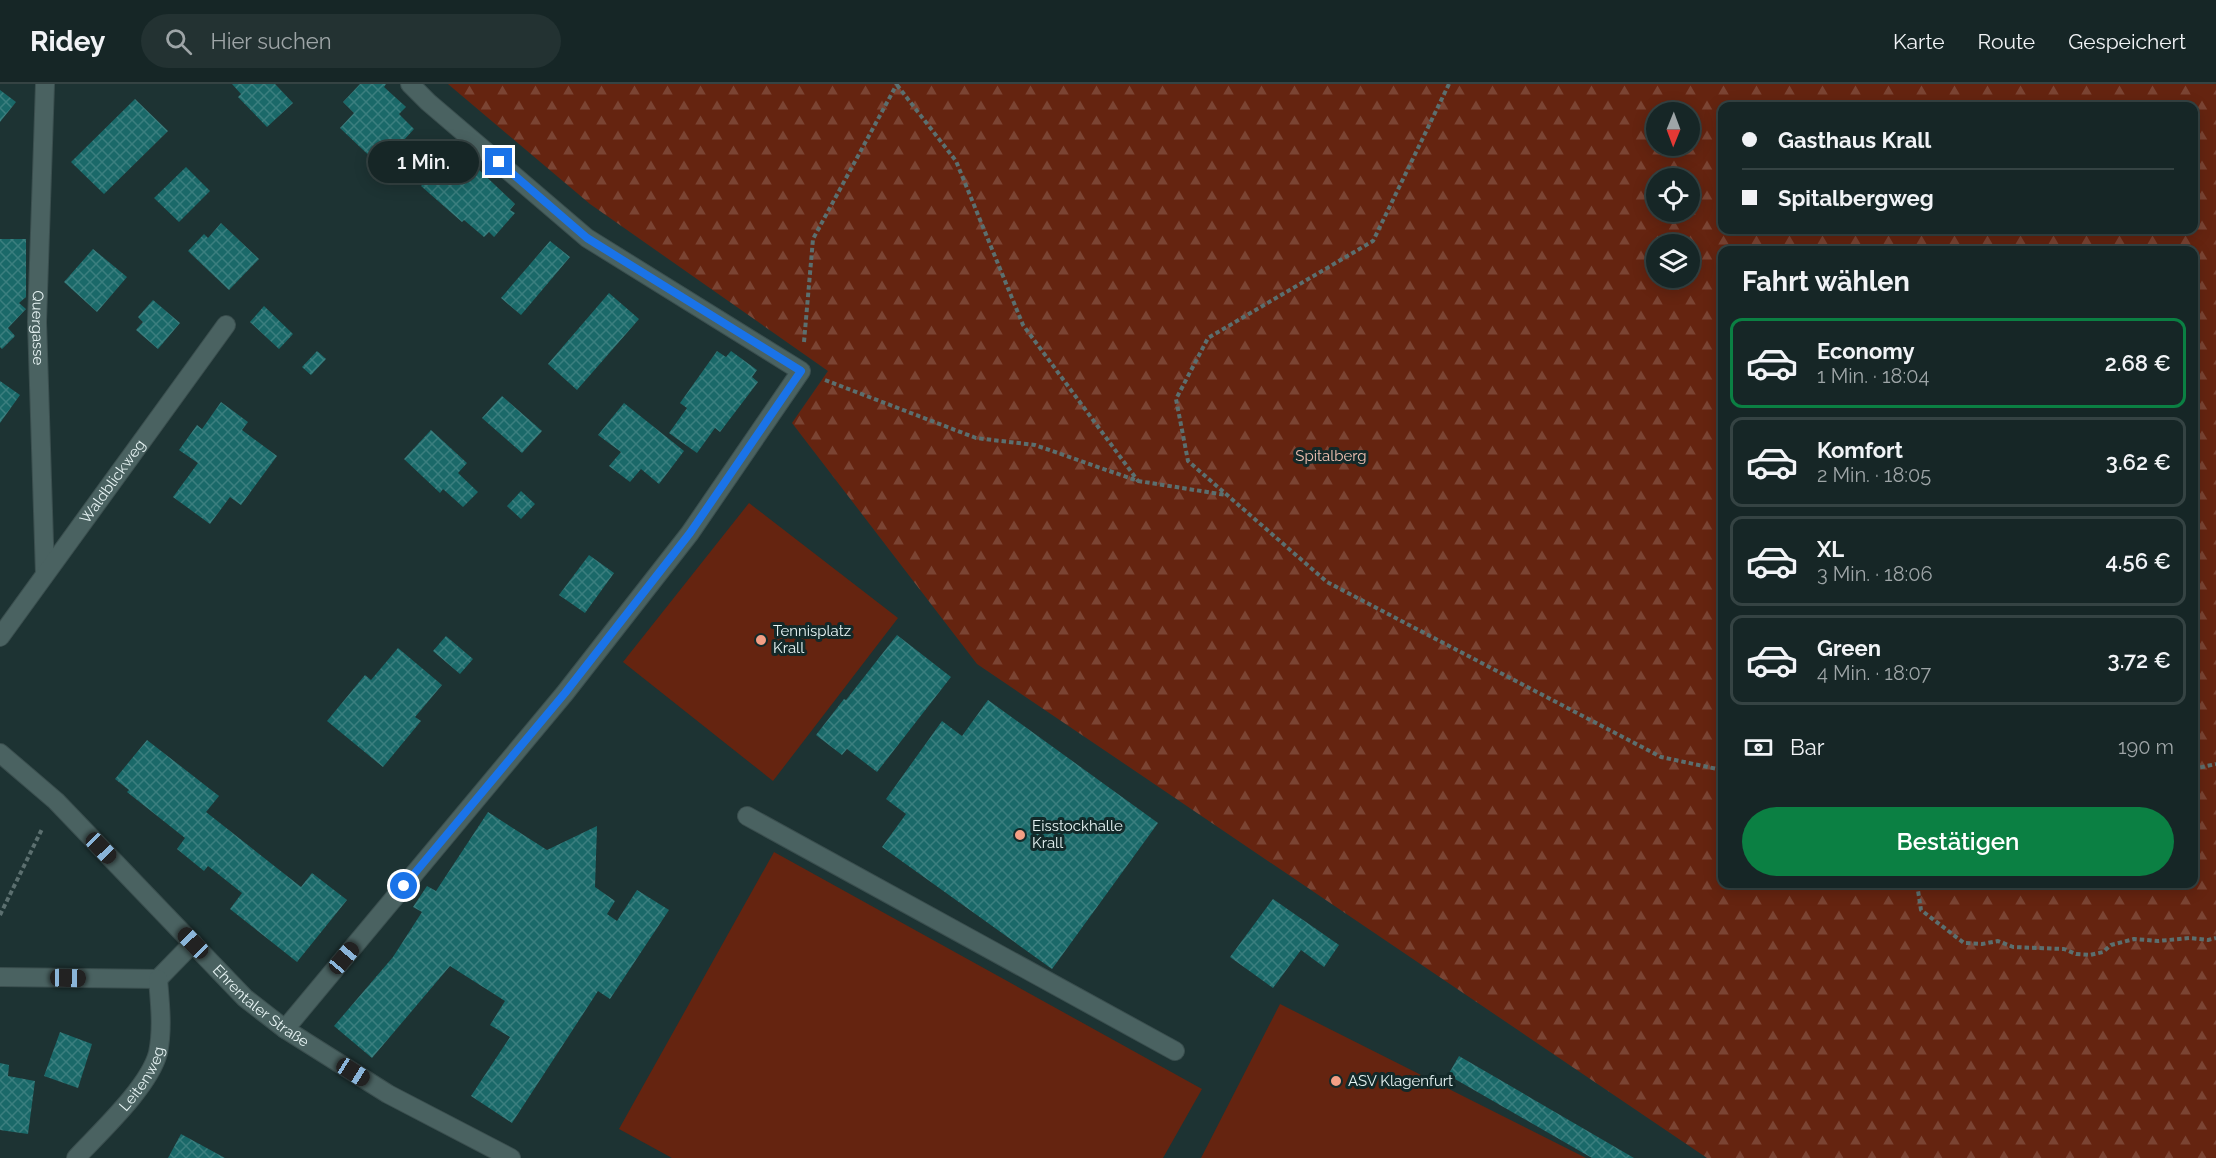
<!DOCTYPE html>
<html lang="de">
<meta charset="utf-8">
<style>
:root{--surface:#162626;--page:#233232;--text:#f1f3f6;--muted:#9ea5a7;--line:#354343;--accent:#0b8043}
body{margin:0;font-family:Raleway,sans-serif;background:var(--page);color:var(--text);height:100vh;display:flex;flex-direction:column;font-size:22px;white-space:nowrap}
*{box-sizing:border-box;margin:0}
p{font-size:20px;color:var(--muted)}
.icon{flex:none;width:33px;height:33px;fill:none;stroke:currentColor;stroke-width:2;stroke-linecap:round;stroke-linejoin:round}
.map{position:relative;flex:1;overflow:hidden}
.panel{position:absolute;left:1718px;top:162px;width:480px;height:642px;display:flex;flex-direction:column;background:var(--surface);border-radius:12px;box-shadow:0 3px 15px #0003,0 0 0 2px var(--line)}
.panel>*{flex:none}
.top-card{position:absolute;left:1718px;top:18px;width:480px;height:132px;border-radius:12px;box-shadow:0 3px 15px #0003,0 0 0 2px var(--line);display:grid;align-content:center;height:132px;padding:0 24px;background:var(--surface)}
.needle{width:39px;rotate:181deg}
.fabs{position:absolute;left:1646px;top:18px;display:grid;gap:12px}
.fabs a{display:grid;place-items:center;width:54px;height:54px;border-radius:50%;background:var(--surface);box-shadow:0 3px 15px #0003,0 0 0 2px var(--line);font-size:30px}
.end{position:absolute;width:27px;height:27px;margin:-14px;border:8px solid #1a73e8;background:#fff;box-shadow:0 0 0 3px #fff}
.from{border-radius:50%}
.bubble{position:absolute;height:42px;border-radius:21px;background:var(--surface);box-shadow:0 3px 15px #0003,0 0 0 2px var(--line);font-size:20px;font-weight:600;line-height:42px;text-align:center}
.car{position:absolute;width:18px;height:36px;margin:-18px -9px;border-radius:8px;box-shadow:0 0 4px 2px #0007;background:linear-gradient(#222 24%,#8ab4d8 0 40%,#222 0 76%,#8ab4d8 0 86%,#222 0)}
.top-card b{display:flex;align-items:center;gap:21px;height:57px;font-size:22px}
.top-card b+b{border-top:2px solid var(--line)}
.top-card i{width:15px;height:15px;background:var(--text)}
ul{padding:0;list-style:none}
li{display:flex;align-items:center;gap:18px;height:90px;margin:0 12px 9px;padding:0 12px;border:3px solid var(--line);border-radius:12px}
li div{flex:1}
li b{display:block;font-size:22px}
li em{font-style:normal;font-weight:600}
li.selected{border-color:var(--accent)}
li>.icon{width:54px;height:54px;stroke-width:1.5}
h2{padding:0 24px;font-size:27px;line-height:72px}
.pay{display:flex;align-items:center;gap:15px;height:66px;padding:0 24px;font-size:22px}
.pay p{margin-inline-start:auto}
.action{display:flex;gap:12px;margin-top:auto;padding:12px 24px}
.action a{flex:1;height:69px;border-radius:36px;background:var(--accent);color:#fff;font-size:24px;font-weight:600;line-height:69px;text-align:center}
header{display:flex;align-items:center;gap:36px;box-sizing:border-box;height:84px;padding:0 30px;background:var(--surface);border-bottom:2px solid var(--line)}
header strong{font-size:28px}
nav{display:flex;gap:33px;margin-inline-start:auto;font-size:21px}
.search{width:420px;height:54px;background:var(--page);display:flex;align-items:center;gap:15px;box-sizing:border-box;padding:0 21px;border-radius:33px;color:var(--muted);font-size:22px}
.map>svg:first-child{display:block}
.green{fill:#652410}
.forest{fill:url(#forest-firs);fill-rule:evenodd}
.building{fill:url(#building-cross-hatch)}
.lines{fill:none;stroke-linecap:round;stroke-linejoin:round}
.lane-casing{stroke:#3b4f4f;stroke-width:20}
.street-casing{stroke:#3b4f4f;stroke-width:20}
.path{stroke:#5b6f6f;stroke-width:4;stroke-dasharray:4.5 3;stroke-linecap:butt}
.lane{stroke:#4a6261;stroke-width:18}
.street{stroke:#4a6261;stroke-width:18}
.route{stroke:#1a73e8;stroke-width:8}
.poi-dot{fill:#f39f85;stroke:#132929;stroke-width:2}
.labels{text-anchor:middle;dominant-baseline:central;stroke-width:6;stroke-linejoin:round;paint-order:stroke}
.street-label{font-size:15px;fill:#e7f4f4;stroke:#132929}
.park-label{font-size:15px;fill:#f4c3b4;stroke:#132929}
.poi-label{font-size:15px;fill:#e7f4f4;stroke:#132929;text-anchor:start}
</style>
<header>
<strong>Ridey</strong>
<div class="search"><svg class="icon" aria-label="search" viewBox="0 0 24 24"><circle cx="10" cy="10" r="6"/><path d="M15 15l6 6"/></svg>Hier suchen</div>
<nav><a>Karte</a><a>Route</a><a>Gespeichert</a></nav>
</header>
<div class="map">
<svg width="2216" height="1074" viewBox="0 0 2216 1074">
<defs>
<pattern id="forest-firs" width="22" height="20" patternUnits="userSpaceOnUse" patternTransform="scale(1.5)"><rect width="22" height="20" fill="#652410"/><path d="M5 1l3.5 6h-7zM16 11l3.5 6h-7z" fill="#7b4433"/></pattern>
<pattern id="building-cross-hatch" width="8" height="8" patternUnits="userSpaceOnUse" patternTransform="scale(1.5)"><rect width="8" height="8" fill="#1a6969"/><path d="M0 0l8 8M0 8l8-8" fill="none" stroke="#3b7f7f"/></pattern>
</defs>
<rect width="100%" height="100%" fill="#1d3333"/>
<path class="green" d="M749 419 898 534 773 697 623 578Z
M774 768 1202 1005 1163 1074H672L619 1045Z
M1280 920 1586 1074H1201Z"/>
<path class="forest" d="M448 0H2216V1074H1707L977 580 792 339 828 287 590 120ZM1722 22H2193V146H1722ZM1656 28H1689V62H1656ZM1656 94H1689V128H1656ZM1656 160H1689V194H1656ZM1722 166H2193V800H1722Z"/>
<path class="building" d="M232 0H275L293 19 267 43 238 13 241 10Z
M360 0H386L384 3 406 23 399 30 414 45 380 82 340 44 354 29 343 18Z
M0 6 16 18 0 38Z
M135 15 168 47 104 110 71 78Z
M456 64 515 120 510 126 515 129 494 153 489 148 484 153 464 136 462 138 421 102Z
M186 83 210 107 179 138 154 114Z
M221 139 259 175 229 206 188 167 204 150 208 154Z
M0 155H26V213L19 219 26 225 8 244 15 252 2 265 0 263Z
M550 157 570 173 521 231 501 214Z
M93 165 127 193 97 228 64 198Z
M609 209 639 235 577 306 548 280Z
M153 216 180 239 158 265 136 246 143 238 138 233Z
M264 222 293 250 279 265 250 238Z
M317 267 326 275 311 291 302 283Z
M717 267 726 273 731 267 757 286 752 293 758 298 720 348 715 344 697 369 669 349 687 324 680 319Z
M0 297 20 311 0 339Z
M502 312 542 347 522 369 482 334Z
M221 318 248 338 242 346 277 372 241 421 230 413 210 440 173 413 198 379 179 366 197 341 202 345Z
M624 319 684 367 659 400 641 385 630 398 609 382 621 368 598 351Z
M431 346 467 379 458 389 478 408 463 423 443 405 440 409 404 375Z
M521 407 535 420 521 435 507 422Z
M589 471 614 489 585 529 559 511Z
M897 551 951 593 877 688 847 665 842 671 816 651 844 615 846 616Z
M446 552 473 575 460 590 433 567Z
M398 564 442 601 415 633 421 637 383 683 327 637 365 591 371 596Z
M988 616 1158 739 1052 885 882 763 906 730 886 715 942 637 962 652Z
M147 656 219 712 206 728 301 803 312 789 347 816 297 878 230 825 242 809 208 782 204 787 177 765 185 754 127 708 129 706 115 695Z
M488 728 547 766 597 742 595 803 615 817 607 830 617 837 637 806 669 826 610 915 598 907 512 1039 471 1012 510 953 490 941 505 917 450 882 372 974 334 942 393 873 422 828 413 823 427 802 436 807Z
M1273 815 1339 861 1324 883 1301 866 1273 904 1230 873Z
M60 948 92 960 78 1004 44 992Z
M1459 972 1634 1074H1592L1448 991Z
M0 979 9 981 8 992 35 997 28 1050 0 1046Z
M181 1050 225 1074H168Z"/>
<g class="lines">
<g class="lane-casing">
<g id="lane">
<path id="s1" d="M45 0 37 238 45 490"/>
<path d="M747 732 1175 967"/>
</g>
</g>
<g class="street-casing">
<g id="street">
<path id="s2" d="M0 553 226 241"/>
<path id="s3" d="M0 669 56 717 245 914 285 945 388 1010 511 1074"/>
<path d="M0 893 158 895 193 859"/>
<path d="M285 945 565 609 690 449 801 287 587 154 428 18 410 0"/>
<path id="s4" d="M76 1074C100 1048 149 1003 158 969 163 944 160 920 158 895"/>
</g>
</g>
<path class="path" d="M1449 0 1373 157 1208 254 1176 315 1188 377 1327 498 1661 673 1722 686
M897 1 956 77 1023 241 1138 397
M804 258 813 155 897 0
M825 296 976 354 1035 361 1138 397 1226 411
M2193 685 2216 680
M1917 800 1921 826 1964 859 1982 860 1998 857 2013 863 2064 865 2076 870 2090 871 2103 868 2111 861 2134 855 2158 857 2189 854 2208 856 2216 854
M0 831 42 745"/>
<use href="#lane" class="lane"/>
<use href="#street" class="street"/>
</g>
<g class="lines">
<path class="route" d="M404 802 565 609 690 449 801 287 587 154 499 78"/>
</g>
<g class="poi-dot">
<circle cx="761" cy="556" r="6"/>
<circle cx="1020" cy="751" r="6"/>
<circle cx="1336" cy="997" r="6"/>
</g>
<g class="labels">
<g class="street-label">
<text stroke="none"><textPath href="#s1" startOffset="244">Quergasse</textPath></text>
<text stroke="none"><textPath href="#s2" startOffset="192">Waldblickweg</textPath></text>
<text stroke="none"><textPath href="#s3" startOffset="364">Ehrentaler Straße</textPath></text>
<text stroke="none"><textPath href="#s4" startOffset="104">Leitenweg</textPath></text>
</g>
<g class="park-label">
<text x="1331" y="372">Spitalberg</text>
</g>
<g class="poi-label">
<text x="773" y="547">Tennisplatz<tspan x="773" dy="17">Krall</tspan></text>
<text x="1032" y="742">Eisstockhalle<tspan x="1032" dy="17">Krall</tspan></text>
<text x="1348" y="997">ASV Klagenfurt</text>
</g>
</g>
</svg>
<div class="fabs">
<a><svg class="needle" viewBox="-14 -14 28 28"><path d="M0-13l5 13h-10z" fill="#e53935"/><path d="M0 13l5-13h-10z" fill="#9ea5a7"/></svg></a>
<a><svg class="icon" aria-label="locate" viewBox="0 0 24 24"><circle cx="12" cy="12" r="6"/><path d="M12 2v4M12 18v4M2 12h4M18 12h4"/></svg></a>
<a><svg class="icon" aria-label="layers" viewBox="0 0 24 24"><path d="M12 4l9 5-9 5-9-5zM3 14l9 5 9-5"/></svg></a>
</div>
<i class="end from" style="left:404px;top:802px"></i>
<i class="end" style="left:499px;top:78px"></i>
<div class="bubble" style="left:368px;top:57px;width:111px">1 Min.</div>
<i class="car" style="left:101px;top:764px;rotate:136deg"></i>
<i class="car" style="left:193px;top:859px;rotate:316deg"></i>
<i class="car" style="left:344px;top:874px;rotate:40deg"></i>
<i class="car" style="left:68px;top:894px;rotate:91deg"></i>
<i class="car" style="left:353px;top:988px;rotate:122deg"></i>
<div class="top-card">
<b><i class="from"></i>Gasthaus Krall</b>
<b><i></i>Spitalbergweg</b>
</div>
<section class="panel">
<h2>Fahrt wählen</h2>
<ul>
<li class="selected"><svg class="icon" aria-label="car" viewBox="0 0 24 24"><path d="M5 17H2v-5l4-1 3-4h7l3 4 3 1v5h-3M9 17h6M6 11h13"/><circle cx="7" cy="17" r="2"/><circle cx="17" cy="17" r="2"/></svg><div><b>Economy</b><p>1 Min. · 18:04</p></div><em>2.68 €</em></li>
<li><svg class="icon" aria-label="car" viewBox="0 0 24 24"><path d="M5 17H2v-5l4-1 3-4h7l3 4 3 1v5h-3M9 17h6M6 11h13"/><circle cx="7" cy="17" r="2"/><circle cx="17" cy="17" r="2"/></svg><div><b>Komfort</b><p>2 Min. · 18:05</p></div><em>3.62 €</em></li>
<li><svg class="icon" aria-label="car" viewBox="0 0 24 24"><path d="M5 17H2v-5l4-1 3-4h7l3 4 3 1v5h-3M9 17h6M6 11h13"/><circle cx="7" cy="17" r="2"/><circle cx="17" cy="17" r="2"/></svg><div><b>XL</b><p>3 Min. · 18:06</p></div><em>4.56 €</em></li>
<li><svg class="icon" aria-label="car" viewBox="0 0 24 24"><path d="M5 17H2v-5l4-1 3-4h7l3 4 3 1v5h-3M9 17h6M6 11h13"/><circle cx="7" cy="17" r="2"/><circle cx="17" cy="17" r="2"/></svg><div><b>Green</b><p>4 Min. · 18:07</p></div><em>3.72 €</em></li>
</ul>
<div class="pay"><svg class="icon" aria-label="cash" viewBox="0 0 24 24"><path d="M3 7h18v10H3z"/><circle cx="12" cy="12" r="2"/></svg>Bar<p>190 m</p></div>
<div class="action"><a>Bestätigen</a></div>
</section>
</div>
